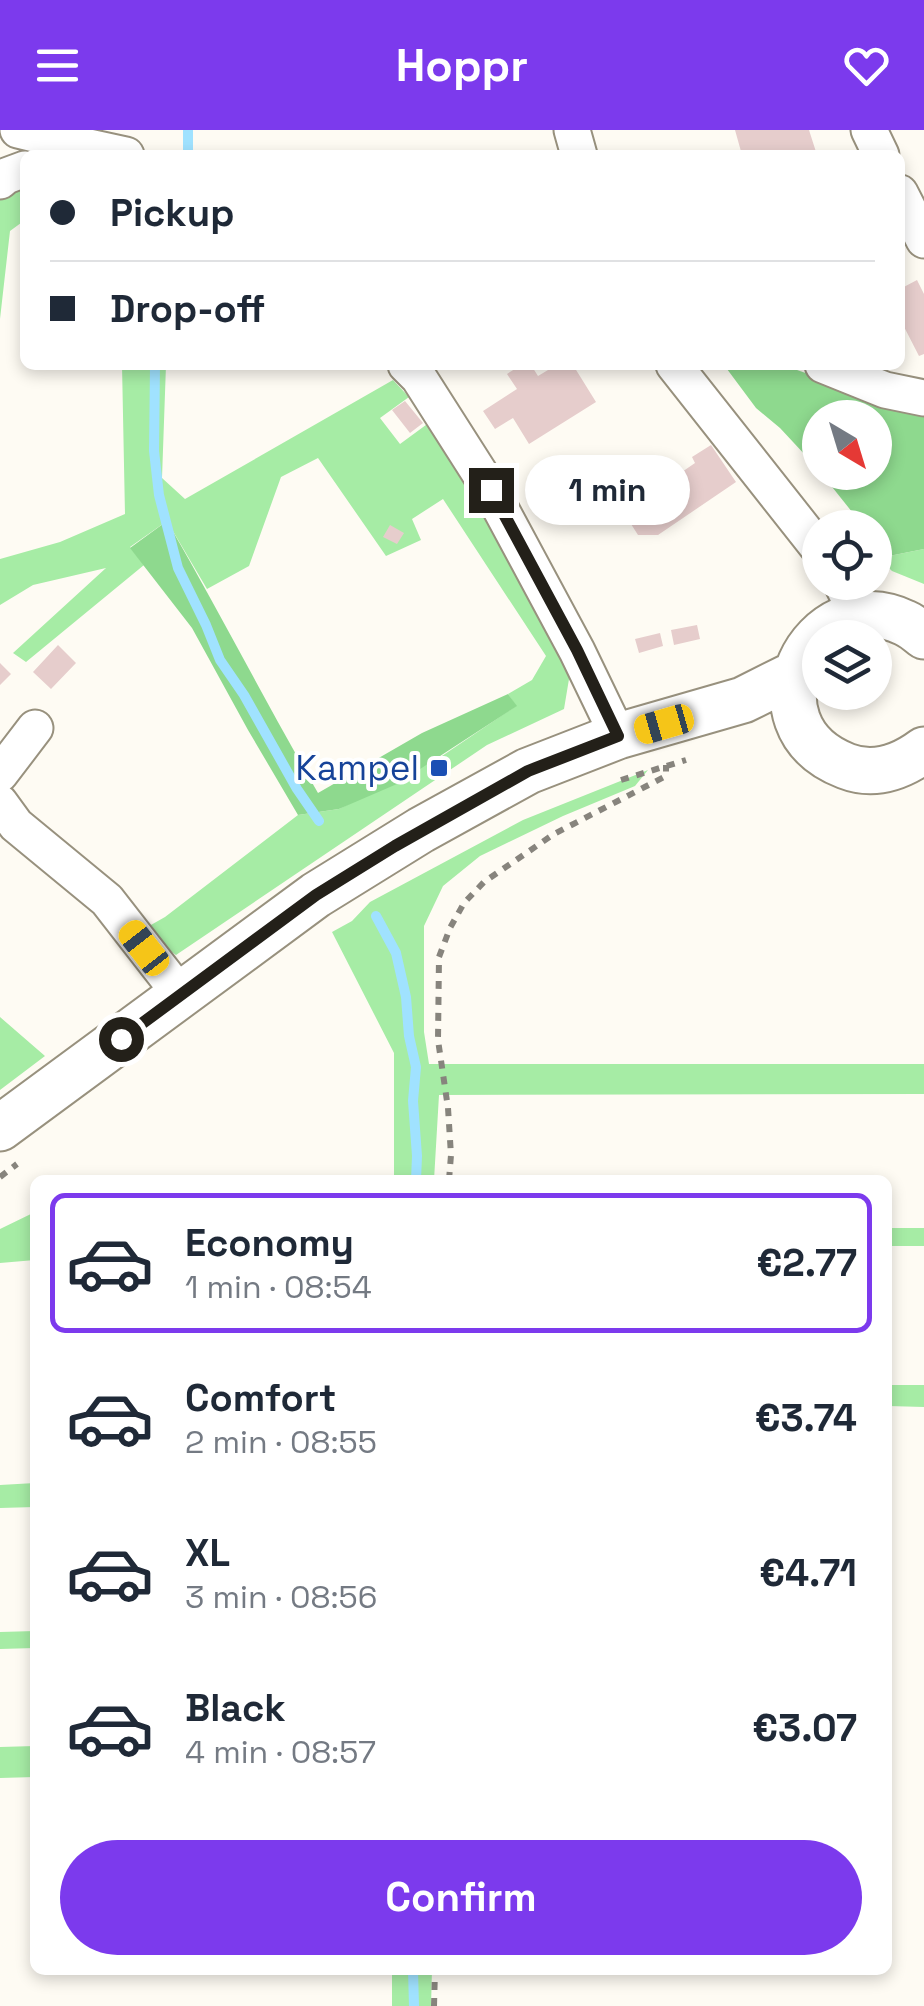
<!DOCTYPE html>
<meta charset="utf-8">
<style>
:root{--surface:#fff;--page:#f2f2f3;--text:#1f2937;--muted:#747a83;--line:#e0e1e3;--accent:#7c3aed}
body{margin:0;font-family:"Space Grotesk",sans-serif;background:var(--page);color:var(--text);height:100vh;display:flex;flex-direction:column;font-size:38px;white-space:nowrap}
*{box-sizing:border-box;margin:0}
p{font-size:32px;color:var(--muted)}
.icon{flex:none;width:55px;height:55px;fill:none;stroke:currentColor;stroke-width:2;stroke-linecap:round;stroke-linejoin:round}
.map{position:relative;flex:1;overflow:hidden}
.drawer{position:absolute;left:30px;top:1045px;width:862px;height:800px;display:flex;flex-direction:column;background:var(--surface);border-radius:15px;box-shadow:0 5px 15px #0003}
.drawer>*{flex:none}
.guide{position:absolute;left:20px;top:20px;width:885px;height:220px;border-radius:15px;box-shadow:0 5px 15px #0003;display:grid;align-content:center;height:220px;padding:0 30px;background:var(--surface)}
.needle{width:65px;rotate:142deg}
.buttons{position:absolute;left:802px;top:270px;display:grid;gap:20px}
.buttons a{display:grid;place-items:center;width:90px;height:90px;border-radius:50%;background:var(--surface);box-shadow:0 5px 15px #0003;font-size:50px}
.end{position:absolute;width:45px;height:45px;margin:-22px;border:12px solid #232019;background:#fff;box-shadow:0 0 0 5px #fff}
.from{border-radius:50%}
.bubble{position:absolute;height:70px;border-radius:35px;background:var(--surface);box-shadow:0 5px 15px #0003;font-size:32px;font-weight:700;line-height:70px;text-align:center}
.car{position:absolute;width:30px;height:60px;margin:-30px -15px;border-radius:12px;box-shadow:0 0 8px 2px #0007;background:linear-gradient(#f5c518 24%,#345 0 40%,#f5c518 0 76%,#345 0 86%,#f5c518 0)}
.guide b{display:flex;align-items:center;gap:35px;height:95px;font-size:38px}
.guide b+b{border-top:2px solid var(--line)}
.guide i{width:25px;height:25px;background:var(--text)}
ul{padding:18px 0 0;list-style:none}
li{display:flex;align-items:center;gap:30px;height:140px;margin:0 20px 15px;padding:0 10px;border:5px solid transparent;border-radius:15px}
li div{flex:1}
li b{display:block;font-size:38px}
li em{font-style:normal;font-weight:700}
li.active{border-color:var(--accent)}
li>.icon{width:90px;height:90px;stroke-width:1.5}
.primary-button{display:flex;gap:20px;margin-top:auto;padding:20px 30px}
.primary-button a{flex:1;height:115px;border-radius:60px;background:var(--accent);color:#fff;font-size:40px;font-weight:700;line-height:115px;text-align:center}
header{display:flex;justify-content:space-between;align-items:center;height:130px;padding:0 30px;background:var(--accent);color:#fff;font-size:45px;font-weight:700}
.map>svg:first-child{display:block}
.green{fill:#a6eca5}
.forest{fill:#8ed98e}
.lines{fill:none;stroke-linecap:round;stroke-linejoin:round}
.stream{stroke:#a0e2ff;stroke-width:10}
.building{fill:#e6cdcc}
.minor-casing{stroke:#98917e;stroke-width:39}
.tertiary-casing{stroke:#98917e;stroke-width:49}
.path{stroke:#87847d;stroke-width:6;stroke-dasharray:8 8;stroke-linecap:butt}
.minor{stroke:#fff;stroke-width:35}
.tertiary{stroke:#fff;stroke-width:45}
.route{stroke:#232019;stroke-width:12}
.transit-dot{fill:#1a4fb4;stroke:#fff;stroke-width:4}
.labels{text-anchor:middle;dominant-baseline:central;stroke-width:8;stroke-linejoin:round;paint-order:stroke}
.transit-label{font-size:35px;fill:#164399;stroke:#fff;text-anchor:end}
</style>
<header><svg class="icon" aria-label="menu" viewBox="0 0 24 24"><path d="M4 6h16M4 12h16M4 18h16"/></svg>Hoppr<svg class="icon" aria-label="heart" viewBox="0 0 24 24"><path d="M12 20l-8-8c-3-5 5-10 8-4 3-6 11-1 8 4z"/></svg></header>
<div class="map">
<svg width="924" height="1876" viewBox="0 0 924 1876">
<rect width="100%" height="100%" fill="#fefbf3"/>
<path class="green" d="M25 52V90L10 101 0 189V66Z
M122 235H166L162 348 185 369 393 250 409 267 380 288 400 314 430 292 458 329 570 543 564 579 487 615 176 825 142 800 165 787 298 685 339 679 439 628 516 576 508 564 532 550 546 526 443 369 412 389 421 410 386 426 318 328 281 347 249 436 207 459 167 391 130 417 144 435 26 532 13 523 106 438 33 455 0 475V429L60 412 125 384Z
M924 419V454L892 441 879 428Z
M648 640 635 656 563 686 480 726 443 756 424 796V902L429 934H924V964L439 965 434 1050H394V923L332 802 352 791 370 772 523 690Z
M0 887 45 926 0 960Z
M35 1082V1130L0 1133V1099Z
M888 1098H924V1116H888Z
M888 1255H924V1277L888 1276Z
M35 1353V1377L0 1378V1355Z
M35 1501V1518L0 1519V1502Z
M35 1616V1647L0 1648V1617Z
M392 1840H432L431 1876H392Z"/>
<path class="forest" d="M724 235H783L924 285V419L879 428 875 420V398L864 397 821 343 875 342V288H820V341L780 298 756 278Z
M167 391C219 481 266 573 318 663L422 603 508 564 517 576 397 654 339 679 298 685 248 600 192 498 130 418Z"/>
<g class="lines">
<path class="stream" d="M188 25V0
M155 235 154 321 159 365 178 438 206 495 220 530 244 565 297 659 319 691
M376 786 396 823 406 867 409 906 416 937 413 971 417 1026 416 1050
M413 1840 414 1876"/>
</g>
<path class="building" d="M735 0H809L817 25H742Z
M917 150 924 164V224L919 226 900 189V159Z
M521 235H531L538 246 548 240 544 235H573L596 272 529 314 513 288 495 299 483 281 517 259 507 244Z
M405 271 423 293 410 303 392 280Z
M711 315 736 352 658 405H638L617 372 673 335 679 344 695 333 692 327Z
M390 395 404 403 397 414 383 407Z
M697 495 700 509 674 515 671 500Z
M660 503 663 516 639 523 635 509Z
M58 515 76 533 51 559 33 542Z
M0 533 11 544 0 555Z"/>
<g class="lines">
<g class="minor-casing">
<path id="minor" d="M18 0 84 16
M572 0 579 25
M869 0 881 25
M64 24 84 16 126 25
M0 51 6 46 25 39
M900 63 924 110
M406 235 419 248 491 361 577 521 618 606
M674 235 820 420
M823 235 885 260 924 268
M841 452 858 486
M0 644 35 598
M0 673 16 695 107 770 181 865"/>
</g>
<g class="tertiary-casing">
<path id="tertiary" d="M924 506C918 501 912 496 905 493 812 448 740 595 846 636 874 647 901 637 924 620
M0 998 316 765 421 700 528 641 618 606 743 570 795 544"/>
</g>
<path class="path" d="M621 650 686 630
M0 1047 17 1034
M449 1050 451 1025 448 978 438 910 439 827 450 798 464 773 484 752 554 704 666 646V635
M434 1876 435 1840"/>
<use href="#minor" class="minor"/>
<use href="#tertiary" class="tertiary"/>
</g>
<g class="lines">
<path class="route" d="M121 909 316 765 395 716 528 641 618 606 577 520 491 360"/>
</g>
<rect class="transit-dot" x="429" y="628" width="20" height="20" rx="5"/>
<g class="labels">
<g class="transit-label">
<text x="419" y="638">Kampel</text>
</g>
</g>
</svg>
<div class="buttons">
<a><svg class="needle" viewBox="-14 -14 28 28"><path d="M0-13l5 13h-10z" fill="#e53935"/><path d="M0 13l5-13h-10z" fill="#747a83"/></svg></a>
<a><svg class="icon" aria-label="locate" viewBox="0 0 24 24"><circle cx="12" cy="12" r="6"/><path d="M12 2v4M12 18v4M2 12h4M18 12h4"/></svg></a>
<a><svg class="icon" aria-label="layers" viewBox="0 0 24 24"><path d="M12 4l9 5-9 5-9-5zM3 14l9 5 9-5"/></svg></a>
</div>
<i class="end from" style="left:121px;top:909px"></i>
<i class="end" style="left:491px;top:360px"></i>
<div class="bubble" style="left:525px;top:325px;width:165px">1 min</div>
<i class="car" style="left:664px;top:594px;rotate:254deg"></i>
<i class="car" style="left:144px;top:818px;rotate:322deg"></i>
<div class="guide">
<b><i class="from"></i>Pickup</b>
<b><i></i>Drop-off</b>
</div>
<section class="drawer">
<ul>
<li class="active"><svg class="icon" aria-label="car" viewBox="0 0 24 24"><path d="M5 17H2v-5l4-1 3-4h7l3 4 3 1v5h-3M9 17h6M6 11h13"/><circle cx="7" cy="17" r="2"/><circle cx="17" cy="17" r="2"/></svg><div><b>Economy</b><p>1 min · 08:54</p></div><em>€2.77</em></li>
<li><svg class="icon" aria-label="car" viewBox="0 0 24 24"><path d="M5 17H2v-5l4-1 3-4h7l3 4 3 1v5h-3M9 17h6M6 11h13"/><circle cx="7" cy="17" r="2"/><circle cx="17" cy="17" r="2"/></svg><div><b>Comfort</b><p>2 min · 08:55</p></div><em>€3.74</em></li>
<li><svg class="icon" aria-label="car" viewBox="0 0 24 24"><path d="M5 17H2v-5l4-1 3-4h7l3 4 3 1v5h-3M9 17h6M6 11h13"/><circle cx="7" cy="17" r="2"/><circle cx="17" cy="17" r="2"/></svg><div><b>XL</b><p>3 min · 08:56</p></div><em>€4.71</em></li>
<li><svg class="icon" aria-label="car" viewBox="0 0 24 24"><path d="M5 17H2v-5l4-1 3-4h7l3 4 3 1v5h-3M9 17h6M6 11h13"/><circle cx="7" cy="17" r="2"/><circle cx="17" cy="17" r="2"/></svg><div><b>Black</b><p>4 min · 08:57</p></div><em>€3.07</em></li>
</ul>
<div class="primary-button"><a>Confirm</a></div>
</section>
</div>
